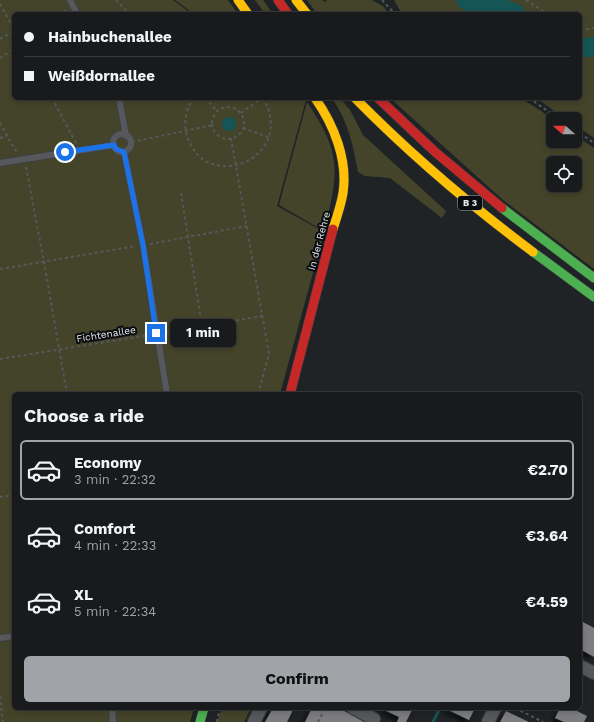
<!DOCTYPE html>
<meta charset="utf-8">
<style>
:root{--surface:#181a1c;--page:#252729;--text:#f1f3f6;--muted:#9fa1a3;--line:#36383b;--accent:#a0a3a7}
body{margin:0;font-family:"Work Sans",sans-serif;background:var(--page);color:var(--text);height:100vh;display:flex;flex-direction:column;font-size:15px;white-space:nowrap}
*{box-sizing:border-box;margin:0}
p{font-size:13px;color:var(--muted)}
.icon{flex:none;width:22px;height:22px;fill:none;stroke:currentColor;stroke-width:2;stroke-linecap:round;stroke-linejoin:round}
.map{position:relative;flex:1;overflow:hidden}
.side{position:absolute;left:12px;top:392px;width:570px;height:318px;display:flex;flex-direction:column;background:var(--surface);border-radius:6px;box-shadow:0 2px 6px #0003,0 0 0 1px var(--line)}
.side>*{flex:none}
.top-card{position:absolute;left:12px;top:12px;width:570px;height:88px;border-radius:6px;box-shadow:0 2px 6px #0003,0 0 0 1px var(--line);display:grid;align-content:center;height:88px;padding:0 12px;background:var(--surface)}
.needle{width:26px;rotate:291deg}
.tools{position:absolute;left:546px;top:112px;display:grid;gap:8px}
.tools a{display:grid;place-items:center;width:36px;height:36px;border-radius:6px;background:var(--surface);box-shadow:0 2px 6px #0003,0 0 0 1px var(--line);font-size:20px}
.end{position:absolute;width:18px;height:18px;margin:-9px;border:5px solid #1a73e8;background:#fff;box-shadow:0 0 0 2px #fff}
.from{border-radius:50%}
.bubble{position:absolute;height:28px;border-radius:6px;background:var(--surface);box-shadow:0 2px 6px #0003,0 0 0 1px var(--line);font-size:13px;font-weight:700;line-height:28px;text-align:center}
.top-card b{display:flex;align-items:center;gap:14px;height:38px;font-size:15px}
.top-card b+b{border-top:1px solid var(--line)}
.top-card i{width:10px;height:10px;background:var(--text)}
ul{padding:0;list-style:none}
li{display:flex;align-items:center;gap:12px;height:60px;margin:0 8px 6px;padding:0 4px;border:2px solid transparent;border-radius:6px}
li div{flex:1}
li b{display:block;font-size:15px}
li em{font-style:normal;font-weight:700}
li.current{border-color:var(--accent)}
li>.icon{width:36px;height:36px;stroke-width:1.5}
h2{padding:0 12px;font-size:18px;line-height:48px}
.cta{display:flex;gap:8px;margin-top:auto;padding:8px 12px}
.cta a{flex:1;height:46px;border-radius:6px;background:var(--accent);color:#111;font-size:16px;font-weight:700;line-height:46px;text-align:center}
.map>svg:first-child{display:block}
.green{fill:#434429;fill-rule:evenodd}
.water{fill:#155555}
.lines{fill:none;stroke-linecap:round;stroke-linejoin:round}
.stream{stroke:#155555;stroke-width:3}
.river{stroke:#155555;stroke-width:19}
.building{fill:#7d7c7e;filter:url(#shadow)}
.lane-casing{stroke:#3e4043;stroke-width:8}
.street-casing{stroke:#3e4043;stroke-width:14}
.fast-casing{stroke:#3e4043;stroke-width:10}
.slow-casing{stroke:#3e4043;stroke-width:10}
.jam-casing{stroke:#3e4043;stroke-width:10}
.path{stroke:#56595c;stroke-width:2;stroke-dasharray:3 3;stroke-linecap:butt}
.lane{stroke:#56585b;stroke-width:6}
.street{stroke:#56585b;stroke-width:12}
.fast{stroke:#4caf50;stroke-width:9}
.slow{stroke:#ffc107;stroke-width:9}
.jam{stroke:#c62828;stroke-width:9}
.route{stroke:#1a73e8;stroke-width:5}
.labels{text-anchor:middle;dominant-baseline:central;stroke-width:4;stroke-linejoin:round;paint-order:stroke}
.shield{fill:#090b0e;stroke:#a3a6aa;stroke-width:1}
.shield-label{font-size:9px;font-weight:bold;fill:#e5e8ed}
.street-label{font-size:10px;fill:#e5e8ed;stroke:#090b0e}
</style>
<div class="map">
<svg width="594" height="722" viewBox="0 0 594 722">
<defs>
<filter id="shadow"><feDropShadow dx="-3.5" dy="3.5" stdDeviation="2" flood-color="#0009"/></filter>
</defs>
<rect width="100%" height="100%" fill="#202326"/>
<path class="green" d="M0 0H173L192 14H14V98H303L306 100 277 206 324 232 280 394H14V708H194L190 722H0Z
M175 0H228L238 14H194Z
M255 0H263L273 14H265Z
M307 0H322L325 2 327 0H372L384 7 389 14H317Z
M394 0H594V138L575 125V119H566L536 98H580V14H402Z
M332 98H340L350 110 363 135 446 211 442 218 390 178 365 176 358 172C353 145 348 121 332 98Z
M390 98H521L553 119V141H575V135L594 148V269L503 200ZM553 163H575V185H553Z
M307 102C342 154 339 172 324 231L279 205Z
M222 708H251L244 722H217Z"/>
<path class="water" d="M222 124a7 7 0 1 1 14 0a7 7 0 1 1-14 0Z"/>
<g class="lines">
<path class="stream" d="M433 722 440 708"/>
<path class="river" d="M466 0C473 3 481 8 488 8 501 9 504 7 516 14
M580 48 594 47"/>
</g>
<path class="building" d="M583 622 594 628V657L580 649V627Z
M273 708H294L287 722H265Z
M312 708H339L364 722H305Z
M380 708H413L406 722H397L399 717Z
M444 708H475L469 720Z
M560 708H571L587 716 584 722H564L555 718Z
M506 711 529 722H500Z"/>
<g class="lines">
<g class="lane-casing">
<path id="lane" d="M70 0 77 14
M119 98 126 136
M113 143a9 9 0 1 1 18 0a9 9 0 1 1-18 0Z
M124 152 143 245 167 394
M0 163 114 145
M0 638 14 636
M112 708 113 722"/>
</g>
<g class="street-casing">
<path id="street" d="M580 666 594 673
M353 708 374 719
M254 722 261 708
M488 722 495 708"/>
</g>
<g class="fast-casing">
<path id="fast" d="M502 208 594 278
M533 252 594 297
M200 722 204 708"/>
</g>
<g class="slow-casing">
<path id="slow" d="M238 0 248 14
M296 0 307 14
M315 98C334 125 348 160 343 193 341 205 337 217 333 229
M355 98C410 154 470 205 533 252"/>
</g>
<g class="jam-casing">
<path id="jam" d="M278 0 288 14
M378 98 434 151 502 208
M290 394 333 229"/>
</g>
<path class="path" d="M116 0 129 14
M382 0 395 14
M526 0 548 14
M0 4 14 29
M59 14 66 10
M580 30 594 28
M0 39 14 31
M0 58 14 49
M52 98 76 143
M194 98C186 108 183 123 187 136 206 196 298 158 263 98
M205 98 218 112
M529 98 559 119
M212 123a16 16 0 1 1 32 0a16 16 0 1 1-32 0Z
M241 113 262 98
M0 123 17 153
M243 128 268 137
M575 130 594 143
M0 138 7 136
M231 138 269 354 258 394
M132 142 213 125
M26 167 44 262 67 394
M181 193 202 326
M150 244 247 226
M0 269 136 246
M165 332 263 316
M0 359 149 335
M0 497 14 495
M0 696 3 722
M515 708 543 722
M217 722 220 708
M318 722 325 708"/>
<use href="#lane" class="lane"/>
<use href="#street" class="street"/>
<use href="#fast" class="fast"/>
<use href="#slow" class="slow"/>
<use href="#jam" class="jam"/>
</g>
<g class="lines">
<path class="route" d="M65 152 114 145 116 149 124 152 143 245 156 333"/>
</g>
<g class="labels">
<rect class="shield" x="458" y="196" width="24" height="14" rx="3"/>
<g class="shield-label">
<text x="470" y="203">B 3</text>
</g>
<g class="street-label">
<text transform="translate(319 241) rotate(-75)">In der Rehre</text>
<text transform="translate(106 334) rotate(-9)">Fichtenallee</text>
</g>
</g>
</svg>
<div class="tools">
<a><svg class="needle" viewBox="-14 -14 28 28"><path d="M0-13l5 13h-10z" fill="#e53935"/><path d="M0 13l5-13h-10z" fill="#9fa1a3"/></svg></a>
<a><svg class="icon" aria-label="locate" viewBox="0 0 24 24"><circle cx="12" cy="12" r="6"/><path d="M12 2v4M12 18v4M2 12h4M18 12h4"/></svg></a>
</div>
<i class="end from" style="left:65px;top:152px"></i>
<i class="end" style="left:156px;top:333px"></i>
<div class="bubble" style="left:170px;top:319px;width:66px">1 min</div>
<div class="top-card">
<b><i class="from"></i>Hainbuchenallee</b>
<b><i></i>Weißdornallee</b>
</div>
<section class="side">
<h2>Choose a ride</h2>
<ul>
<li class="current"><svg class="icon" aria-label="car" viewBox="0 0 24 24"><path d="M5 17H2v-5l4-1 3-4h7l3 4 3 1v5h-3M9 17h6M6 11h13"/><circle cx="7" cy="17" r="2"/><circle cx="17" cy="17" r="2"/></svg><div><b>Economy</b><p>3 min · 22:32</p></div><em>€2.70</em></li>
<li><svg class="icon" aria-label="car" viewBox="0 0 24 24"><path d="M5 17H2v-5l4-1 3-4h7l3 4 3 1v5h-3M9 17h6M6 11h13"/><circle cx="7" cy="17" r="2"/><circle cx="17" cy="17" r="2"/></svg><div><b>Comfort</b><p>4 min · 22:33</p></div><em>€3.64</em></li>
<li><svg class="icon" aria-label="car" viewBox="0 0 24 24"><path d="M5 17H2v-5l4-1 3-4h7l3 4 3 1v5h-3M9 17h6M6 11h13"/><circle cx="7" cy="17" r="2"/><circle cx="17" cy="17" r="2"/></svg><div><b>XL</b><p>5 min · 22:34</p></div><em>€4.59</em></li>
</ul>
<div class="cta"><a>Confirm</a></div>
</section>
</div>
